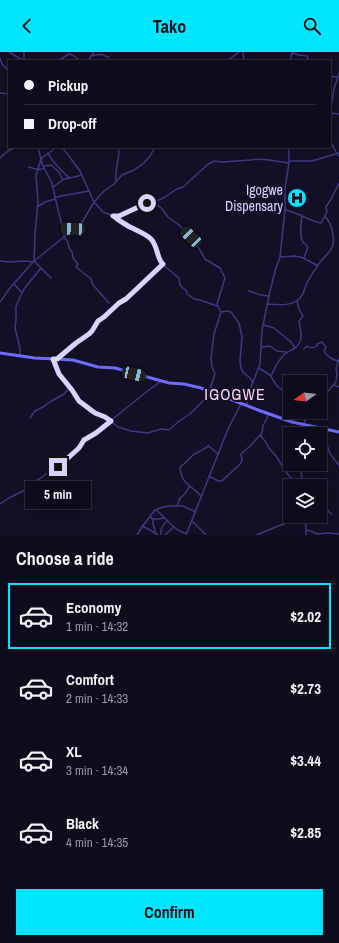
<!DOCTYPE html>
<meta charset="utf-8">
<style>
:root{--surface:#0e0b1c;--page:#171425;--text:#f1f3f6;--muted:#9b9ba3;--line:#2e2b3b;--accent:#00e5ff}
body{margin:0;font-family:"Archivo Narrow",sans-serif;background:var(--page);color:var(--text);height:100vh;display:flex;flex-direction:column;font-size:15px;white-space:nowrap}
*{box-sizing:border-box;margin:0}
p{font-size:13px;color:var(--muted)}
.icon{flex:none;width:22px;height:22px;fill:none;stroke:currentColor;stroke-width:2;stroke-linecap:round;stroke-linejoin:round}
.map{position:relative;height:483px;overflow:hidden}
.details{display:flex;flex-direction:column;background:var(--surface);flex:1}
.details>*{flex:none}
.banner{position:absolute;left:8px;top:8px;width:323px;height:88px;border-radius:0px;box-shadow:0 2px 10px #0003,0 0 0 1px var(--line);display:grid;align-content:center;height:88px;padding:0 16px;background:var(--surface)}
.needle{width:26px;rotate:256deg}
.tools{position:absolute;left:283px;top:323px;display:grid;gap:8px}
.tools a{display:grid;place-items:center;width:44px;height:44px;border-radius:0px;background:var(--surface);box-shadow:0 2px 10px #0003,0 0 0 1px var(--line);font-size:20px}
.end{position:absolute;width:18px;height:18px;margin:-9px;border:5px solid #d9d4ff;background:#111;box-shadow:0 0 0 2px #111}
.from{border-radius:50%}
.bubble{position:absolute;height:28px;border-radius:0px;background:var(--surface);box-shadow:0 2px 10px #0003,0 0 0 1px var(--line);font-size:13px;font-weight:800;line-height:28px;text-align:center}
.car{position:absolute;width:12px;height:24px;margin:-12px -6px;border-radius:5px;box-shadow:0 0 3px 1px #0007;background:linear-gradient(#222 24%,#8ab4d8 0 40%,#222 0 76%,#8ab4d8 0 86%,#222 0)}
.banner b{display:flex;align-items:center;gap:14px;height:38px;font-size:15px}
.banner b+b{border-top:1px solid var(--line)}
.banner i{width:10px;height:10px;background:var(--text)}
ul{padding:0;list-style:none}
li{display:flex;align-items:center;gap:12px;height:66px;margin:0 8px 6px;padding:0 8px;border:2px solid transparent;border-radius:0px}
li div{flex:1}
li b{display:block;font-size:15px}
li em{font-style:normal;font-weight:800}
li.on{border-color:var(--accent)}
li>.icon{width:36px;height:36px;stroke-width:1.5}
h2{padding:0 16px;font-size:18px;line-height:48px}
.button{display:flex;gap:8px;margin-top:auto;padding:8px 16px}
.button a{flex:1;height:46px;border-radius:0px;background:var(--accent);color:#111;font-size:16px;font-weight:800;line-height:46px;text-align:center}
header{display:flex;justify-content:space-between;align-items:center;height:52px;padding:0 16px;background:var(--accent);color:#111;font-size:18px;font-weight:800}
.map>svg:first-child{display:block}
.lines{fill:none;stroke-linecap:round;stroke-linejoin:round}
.minor{stroke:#3d3a85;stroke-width:1.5}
.secondary{stroke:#6f6bff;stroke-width:3}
.route{stroke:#d9d4ff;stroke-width:5}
.labels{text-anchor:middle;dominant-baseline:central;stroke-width:4;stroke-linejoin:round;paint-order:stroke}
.poi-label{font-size:14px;fill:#d9d4ff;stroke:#130f26;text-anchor:end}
.quarter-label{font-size:16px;letter-spacing:1px;fill:#ffd6f0;stroke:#130f26}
</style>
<header><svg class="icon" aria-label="back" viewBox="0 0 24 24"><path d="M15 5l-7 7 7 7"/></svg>Tako<svg class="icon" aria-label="search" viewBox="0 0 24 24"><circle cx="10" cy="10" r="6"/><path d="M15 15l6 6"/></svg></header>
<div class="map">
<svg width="339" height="483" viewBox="0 0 339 483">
<rect width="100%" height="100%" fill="#130f26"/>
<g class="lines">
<path class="minor" d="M9 0 24 9
M243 0 244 9
M91 4C97 3 102 1 107 5H109
M0 6 2 12 9 19
M24 9V0
M58 9 69 2 72 3 81 9
M88 9 94 0
M227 9 239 0
M290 9 292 0 298 3 307 4 309 9
M330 23 334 25H337
M0 41 9 42
M330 61 334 37 339 21
M330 61 339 62
M330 88 337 102 339 104
M62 95 80 119 94 150 103 160 113 164 119 163 144 152 155 150 165 145 177 137 183 135 207 113 214 109 222 110 251 108C260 105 279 110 289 111
M48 101C52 110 62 119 69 126
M0 106 8 99 16 95
M41 107 36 124 38 149 35 182 34 209 51 226
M41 108 43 105 53 98
M289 109H312L339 101
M43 114 51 113 58 119 63 128
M29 115C34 117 40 119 44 116
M116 129V120L119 101 118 95
M53 135 64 127 74 125 82 123
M56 145 89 139
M37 155 45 150 55 147
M285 158C298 160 309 169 321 171L327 160 326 155 331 147 339 131
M113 164 127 174 140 179 151 188 157 198 161 211 179 226 180 233 183 236 186 238 187 242 190 244 194 247 200 248 217 254
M63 177H73
M64 185 68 190 69 196 72 200 73 206 78 212 76 215 91 227 93 233 109 251
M63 186 73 177 80 174 94 150 104 139 114 132 122 123 134 118 144 111 150 104 155 95
M280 205 295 204 304 206 308 195C306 193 305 192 303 190 299 183 301 172 302 163
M303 206 318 214
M0 209 10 210 24 209 33 210
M14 232 22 241
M249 239 261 243 269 244
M0 250 10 236 33 210 59 189 63 186 64 184 63 177 58 158 52 131 42 112 38 95
M268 252C278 253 290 254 298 248 305 243 304 235 308 229 312 222 317 214 322 208 332 197 336 194 332 178 331 172 329 169 325 164
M221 260 227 259 231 260 239 271 242 285 240 309 241 316 243 320 251 327 252 330
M264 273 274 276 291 290 295 296
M262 295 270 294 277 299 286 300
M304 297 307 294C310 296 314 296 317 294V292L322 290 326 295 324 299C327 305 332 307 338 309
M20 304V296L15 276 16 268V254L24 237 41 216
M58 306 76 291 89 282 92 279 98 269 104 265 119 251 126 247 163 212
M53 307 59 323 73 338 79 349 95 361 108 367 118 375 131 379 148 381 161 377 169 378 178 370 190 362 205 347 210 340 211 334 215 322 212 315 211 306 214 282 221 260 217 252 225 226 220 216 205 207 195 189 179 173 168 165 162 157 155 150
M259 316 270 323 277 334 290 344
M271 324C274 317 277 311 282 305 285 301 290 299 295 296 304 289 301 279 299 269L303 264 299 257 297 249
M334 333 339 335
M320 346 329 338 336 330 337 321 336 317 339 307
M247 354V346L260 312 262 278 270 239 276 216 280 205 285 158V136L289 111V95
M30 366 35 359 43 355 50 350 64 342 70 336
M318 376 324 383 330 402 339 413
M301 379 306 382
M300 382 306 366 310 360
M260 383 265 389 269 396 276 404 286 420 296 432 297 434
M300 412 303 434
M209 424 218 429H222L240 412 242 409 241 402 250 394 262 381 263 374 267 366 268 362
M201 444C191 432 182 434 180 415 185 412 189 407 193 403 198 400 203 398 208 394L210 395 218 402
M0 452 9 446 25 438 34 430 41 426 51 418 60 413 79 396 84 388 98 379 145 341 161 329
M177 454 180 446C184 444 187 439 189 435H191
M320 455 326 456 329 460 332 462
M156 458C166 465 174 480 187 481
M150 464 153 468V472L155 478V481
M304 464 306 475V483
M153 467H158L164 466
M192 469 206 483
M142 474 150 478 158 483
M306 478 311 479 317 482 328 481 339 482
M137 483 142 475 154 459 160 456 168 454H183L196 460
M161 483C160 478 163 472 167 469
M165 483 174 475
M186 483 228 377 241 352
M257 483C273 476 288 469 305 467"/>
<path class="secondary" d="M0 301 35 306 73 308 98 315 115 316 169 331 184 332 201 336 258 358 292 370 339 380"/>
</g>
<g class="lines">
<path class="route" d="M58 415 79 396 84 388 96 381 111 369 105 365 95 361 79 349 72 338 59 322 53 307H57L76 291 89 282 92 279 98 269 104 265 119 251 126 247 163 212C157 208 158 194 151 187 146 182 138 179 132 176 125 173 119 168 113 164H119L147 151"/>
</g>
<defs>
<g id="hospital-disc" transform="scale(1)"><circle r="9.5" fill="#00e5ff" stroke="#130f26"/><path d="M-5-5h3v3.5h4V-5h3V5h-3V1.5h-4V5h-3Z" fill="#111"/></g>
</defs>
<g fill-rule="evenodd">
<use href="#hospital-disc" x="297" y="146"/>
</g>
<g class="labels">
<g class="poi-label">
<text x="283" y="138">Igogwe<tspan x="283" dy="16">Dispensary</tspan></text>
</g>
<g class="quarter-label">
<text x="235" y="342">IGOGWE</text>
</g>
</g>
</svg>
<div class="tools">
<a><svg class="needle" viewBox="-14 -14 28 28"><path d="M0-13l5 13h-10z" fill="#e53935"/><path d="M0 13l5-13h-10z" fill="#9b9ba3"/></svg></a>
<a><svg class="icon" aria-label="locate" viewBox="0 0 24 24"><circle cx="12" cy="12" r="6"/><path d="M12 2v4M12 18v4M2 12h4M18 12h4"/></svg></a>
<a><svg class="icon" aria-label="layers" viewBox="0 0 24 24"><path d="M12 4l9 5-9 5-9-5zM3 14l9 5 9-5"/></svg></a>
</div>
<i class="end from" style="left:147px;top:151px"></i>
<i class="end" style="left:58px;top:415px"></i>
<div class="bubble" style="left:25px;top:429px;width:66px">5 min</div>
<i class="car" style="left:73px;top:177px;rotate:272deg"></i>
<i class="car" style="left:191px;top:185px;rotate:314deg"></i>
<i class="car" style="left:134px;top:322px;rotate:103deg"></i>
<div class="banner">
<b><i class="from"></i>Pickup</b>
<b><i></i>Drop-off</b>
</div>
</div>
<section class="details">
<h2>Choose a ride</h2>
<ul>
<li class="on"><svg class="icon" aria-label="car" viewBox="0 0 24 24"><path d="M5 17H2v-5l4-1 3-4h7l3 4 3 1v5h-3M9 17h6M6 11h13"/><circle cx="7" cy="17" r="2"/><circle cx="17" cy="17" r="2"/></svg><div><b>Economy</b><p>1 min · 14:32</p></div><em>$2.02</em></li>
<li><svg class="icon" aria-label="car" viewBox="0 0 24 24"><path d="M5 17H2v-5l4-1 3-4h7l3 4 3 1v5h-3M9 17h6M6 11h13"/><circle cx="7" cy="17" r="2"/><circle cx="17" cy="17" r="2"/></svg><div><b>Comfort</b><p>2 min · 14:33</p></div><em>$2.73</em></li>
<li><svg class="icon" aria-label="car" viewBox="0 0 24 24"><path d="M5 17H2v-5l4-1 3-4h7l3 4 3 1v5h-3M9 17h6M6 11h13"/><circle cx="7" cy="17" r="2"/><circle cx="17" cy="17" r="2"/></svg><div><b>XL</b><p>3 min · 14:34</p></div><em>$3.44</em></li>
<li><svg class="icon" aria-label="car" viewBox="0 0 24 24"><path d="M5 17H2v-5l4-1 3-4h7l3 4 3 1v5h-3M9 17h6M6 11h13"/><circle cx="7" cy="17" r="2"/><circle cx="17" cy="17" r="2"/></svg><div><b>Black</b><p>4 min · 14:35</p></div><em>$2.85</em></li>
</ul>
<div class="button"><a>Confirm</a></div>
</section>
